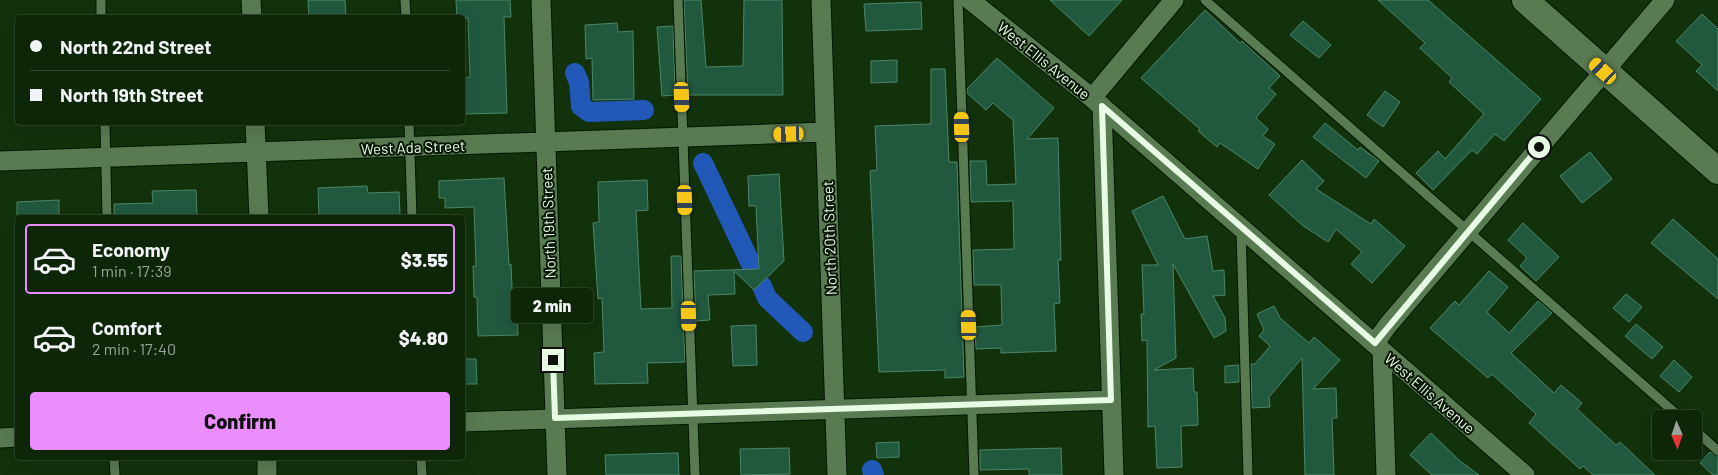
<!DOCTYPE html>
<meta charset="utf-8">
<style>
:root{--surface:#0e2608;--page:#1c3216;--text:#f1f3f6;--muted:#9ba59c;--line:#2e4329;--accent:#ea8dfd}
body{margin:0;font-family:Barlow,sans-serif;background:var(--page);color:var(--text);height:100vh;display:flex;flex-direction:column;font-size:19px;white-space:nowrap}
*{box-sizing:border-box;margin:0}
p{font-size:16px;color:var(--muted)}
.icon{flex:none;width:28px;height:28px;fill:none;stroke:currentColor;stroke-width:2;stroke-linecap:round;stroke-linejoin:round}
.map{position:relative;flex:1;overflow:hidden}
.details{position:absolute;left:15px;top:215px;width:450px;height:245px;display:flex;flex-direction:column;background:var(--surface);border-radius:5px;box-shadow:0 5px 20px #0002,0 0 0 1px var(--line)}
.details>*{flex:none}
.top-card{position:absolute;left:15px;top:15px;width:450px;height:110px;border-radius:5px;box-shadow:0 5px 20px #0002,0 0 0 1px var(--line);display:grid;align-content:center;height:110px;padding:0 15px;background:var(--surface)}
.needle{width:32px;rotate:178deg}
.tools{position:absolute;left:1652px;top:410px;display:grid;gap:10px}
.tools a{display:grid;place-items:center;width:50px;height:50px;border-radius:5px;background:var(--surface);box-shadow:0 5px 20px #0002,0 0 0 1px var(--line);font-size:25px}
.end{position:absolute;width:22px;height:22px;margin:-11px;border:6px solid #e8fce5;background:#111;box-shadow:0 0 0 2px #111}
.from{border-radius:50%}
.bubble{position:absolute;height:35px;border-radius:5px;background:var(--surface);box-shadow:0 5px 20px #0002,0 0 0 1px var(--line);font-size:16px;font-weight:800;line-height:35px;text-align:center}
.car{position:absolute;width:15px;height:30px;margin:-15px -8px;border-radius:6px;box-shadow:0 0 4px 1px #0007;background:linear-gradient(#f5c518 24%,#345 0 40%,#f5c518 0 76%,#345 0 86%,#f5c518 0)}
.top-card b{display:flex;align-items:center;gap:18px;height:48px;font-size:19px}
.top-card b+b{border-top:1px solid var(--line)}
.top-card i{width:12px;height:12px;background:var(--text)}
ul{padding:9px 0 0;list-style:none}
li{display:flex;align-items:center;gap:15px;height:70px;margin:0 10px 8px;padding:0 5px;border:2px solid transparent;border-radius:5px}
li div{flex:1}
li b{display:block;font-size:19px}
li em{font-style:normal;font-weight:800}
li.active{border-color:var(--accent)}
li>.icon{width:45px;height:45px;stroke-width:1.5}
.button{display:flex;gap:10px;margin-top:auto;padding:10px 15px}
.button a{flex:1;height:58px;border-radius:5px;background:var(--accent);color:#111;font-size:20px;font-weight:800;line-height:58px;text-align:center}
.map>svg:first-child{display:block}
.lines{fill:none;stroke-linecap:round;stroke-linejoin:round}
.canal{stroke:#2259b8;stroke-width:20}
.building{fill:#21593f;stroke:#4e8669}
.service-casing{stroke:#021800;stroke-width:11}
.minor-casing{stroke:#021800;stroke-width:21}
.secondary-casing{stroke:#021800;stroke-width:28}
.service{stroke:#597b52;stroke-width:9}
.minor{stroke:#597b52;stroke-width:19}
.secondary{stroke:#597b52;stroke-width:26}
.route{stroke:#e8fce5;stroke-width:6}
.labels{text-anchor:middle;dominant-baseline:central;stroke-width:4;stroke-linejoin:round;paint-order:stroke}
.street-label{font-size:15px;fill:#e8fce5;stroke:#081606}
</style>
<div class="map">
<svg width="1718" height="475" viewBox="0 0 1718 475">
<rect width="100%" height="100%" fill="#12320b"/>
<g class="lines">
<path class="canal" d="M575 73 579 82 581 106 589 112 644 110
M703 163 752 266
M762 286 767 298 803 332
M872 470 874 475"/>
</g>
<path class="building" d="M308 0H345L346 18H309Z
M456 0H510L511 17H504L507 113 462 114V78L470 77 468 18H457Z
M684 0H701L706 67 743 66 744 0H782L783 95H688Z
M1050 0H1122L1089 36Z
M1378 0H1428L1541 99 1504 141 1495 134 1477 154 1472 150 1433 190 1416 173 1438 151 1445 159 1484 114 1449 82 1452 78 1420 48 1425 43Z
M921 2 922 29 866 31 864 4Z
M1205 10 1240 43 1242 41 1280 76 1269 88 1276 94 1256 118 1268 129 1263 136 1275 144 1258 169 1220 143 1217 147 1198 131 1200 129 1141 78Z
M1702 14 1718 29V91L1696 71 1702 65 1676 41Z
M1303 21 1331 45 1319 58 1290 35Z
M617 23 618 32 633 31 634 99 593 100 592 58 586 59 585 25Z
M673 26 675 95 662 96 657 27Z
M997 58 1054 108 1027 139 1058 138 1061 260H1058L1060 303 1054 304 1056 351 1001 353V348L976 349 975 327 1002 325 1001 285H974L973 250 1014 249 1013 201 971 202 970 161H986L987 185 1016 184 1013 120 993 103 986 110 967 93V89Z
M897 60V82L871 83V61Z
M931 69H945L949 162H957L964 377 945 378V370L879 372 870 171 877 170 875 126 931 124Z
M1385 91 1400 102 1383 127 1367 115Z
M1325 123 1358 150 1360 147 1379 161 1366 178 1313 137Z
M1590 152 1612 179 1582 203 1560 176Z
M1302 160 1324 181 1316 189 1371 224 1374 219 1405 246 1372 283 1351 264 1362 252 1336 229 1328 242 1302 225 1269 195Z
M779 174 784 261 754 290 734 271 735 294 708 295 710 320 696 321 694 271 759 269 756 206H749L748 176Z
M504 178 509 265 511 264 513 310H517L518 335 478 336 477 297H474L473 266H476L474 207 445 208V198H439V181Z
M647 180 648 210 636 211 641 309 672 308 671 256H681L685 362 647 363 648 383 595 384 594 353 604 352 602 298 598 299 593 223 599 222 598 182Z
M367 186 368 193 399 192 400 215 319 218 318 188Z
M196 190 197 216 114 218V204L153 203 152 191Z
M1163 196 1185 239 1207 236 1213 271 1224 270 1225 295 1213 296 1225 318 1226 331 1214 338 1173 264 1176 358 1154 370 1193 368 1194 392H1197L1198 425 1181 426 1182 467 1157 468 1155 426 1148 427 1147 340 1142 341 1141 314H1144L1142 265H1158L1132 211Z
M59 200V218H17V202Z
M1673 219 1718 259V299L1651 243Z
M1523 223 1559 257 1536 281 1520 266 1527 258 1508 240Z
M1489 271 1508 287 1487 312 1509 333 1538 301 1552 313 1511 353 1554 393 1561 385 1582 403 1577 409 1616 445 1620 442 1655 475H1593L1583 466 1580 469 1529 423 1536 414 1492 374 1488 378 1430 328 1455 301 1459 305Z
M1626 294 1642 307 1629 322 1613 308Z
M1274 306 1280 318 1309 343 1314 337 1340 360 1313 389 1336 388 1337 418H1332L1334 475H1305L1302 358 1269 397 1270 407 1252 408 1251 364H1255L1270 346 1259 336 1264 330 1257 314Z
M1636 324 1663 347 1652 359 1625 336Z
M756 325 757 365 733 366 731 326Z
M462 359H476L477 384H462Z
M1674 360 1692 377 1679 392 1660 376Z
M1239 365V382L1225 383V366Z
M1431 433 1460 461 1479 475H1432L1410 455Z
M899 442V457L877 458 876 443Z
M789 448 790 474 741 475 740 449Z
M1061 448 1062 475H1029V469L980 470V450Z
M1710 452 1718 457V475H1713L1700 463Z
M678 453 679 475H606L605 455Z"/>
<g class="lines">
<g class="service-casing">
<path id="service" d="M101 0V18
M405 0 406 18
M678 0 695 475
M958 0 974 475
M1205 0 1682 419
M105 122 107 218
M409 122 412 218
M1241 231 1248 475
M1694 429 1718 451
M114 458 115 475
M421 458 422 475"/>
</g>
<g class="minor-casing">
<path id="minor" d="M251 0 252 18
M541 0 557 475
M821 0 837 475
M970 0 1092 98 1525 475
M1092 98 1174 0
M1102 106 1114 475
M255 122 259 218
M0 161 825 132
M1375 343 1388 325 1665 0
M1382 351 1386 475
M462 422 1111 400
M0 438 18 437
M267 458V475"/>
</g>
<g class="secondary-casing">
<path id="secondary" d="M1525 0 1718 171"/>
</g>
<use href="#service" class="service"/>
<use href="#minor" class="minor"/>
<use href="#secondary" class="secondary"/>
</g>
<g class="lines">
<path class="route" d="M553 360 555 418 1111 400 1102 106 1375 343 1539 147"/>
</g>
<g class="labels">
<g class="street-label">
<text transform="translate(1044 60) rotate(39)">West Ellis Avenue</text>
<text transform="translate(413 147) rotate(-2)">West Ada Street</text>
<text transform="translate(548 223) rotate(-92)">North 19th Street</text>
<text transform="translate(829 238) rotate(-92)">North 20th Street</text>
<text transform="translate(1430 393) rotate(41)">West Ellis Avenue</text>
</g>
</g>
</svg>
<div class="tools">
<a><svg class="needle" viewBox="-14 -14 28 28"><path d="M0-13l5 13h-10z" fill="#e53935"/><path d="M0 13l5-13h-10z" fill="#9ba59c"/></svg></a>
</div>
<i class="end from" style="left:1539px;top:147px"></i>
<i class="end" style="left:553px;top:360px"></i>
<div class="bubble" style="left:511px;top:288px;width:82px">2 min</div>
<i class="car" style="left:1603px;top:71px;rotate:312deg"></i>
<i class="car" style="left:682px;top:97px;rotate:178deg"></i>
<i class="car" style="left:962px;top:127px;rotate:358deg"></i>
<i class="car" style="left:789px;top:134px;rotate:268deg"></i>
<i class="car" style="left:685px;top:200px;rotate:178deg"></i>
<i class="car" style="left:689px;top:316px;rotate:178deg"></i>
<i class="car" style="left:969px;top:325px;rotate:358deg"></i>
<div class="top-card">
<b><i class="from"></i>North 22nd Street</b>
<b><i></i>North 19th Street</b>
</div>
<section class="details">
<ul>
<li class="active"><svg class="icon" aria-label="car" viewBox="0 0 24 24"><path d="M5 17H2v-5l4-1 3-4h7l3 4 3 1v5h-3M9 17h6M6 11h13"/><circle cx="7" cy="17" r="2"/><circle cx="17" cy="17" r="2"/></svg><div><b>Economy</b><p>1 min · 17:39</p></div><em>$3.55</em></li>
<li><svg class="icon" aria-label="car" viewBox="0 0 24 24"><path d="M5 17H2v-5l4-1 3-4h7l3 4 3 1v5h-3M9 17h6M6 11h13"/><circle cx="7" cy="17" r="2"/><circle cx="17" cy="17" r="2"/></svg><div><b>Comfort</b><p>2 min · 17:40</p></div><em>$4.80</em></li>
</ul>
<div class="button"><a>Confirm</a></div>
</section>
</div>
